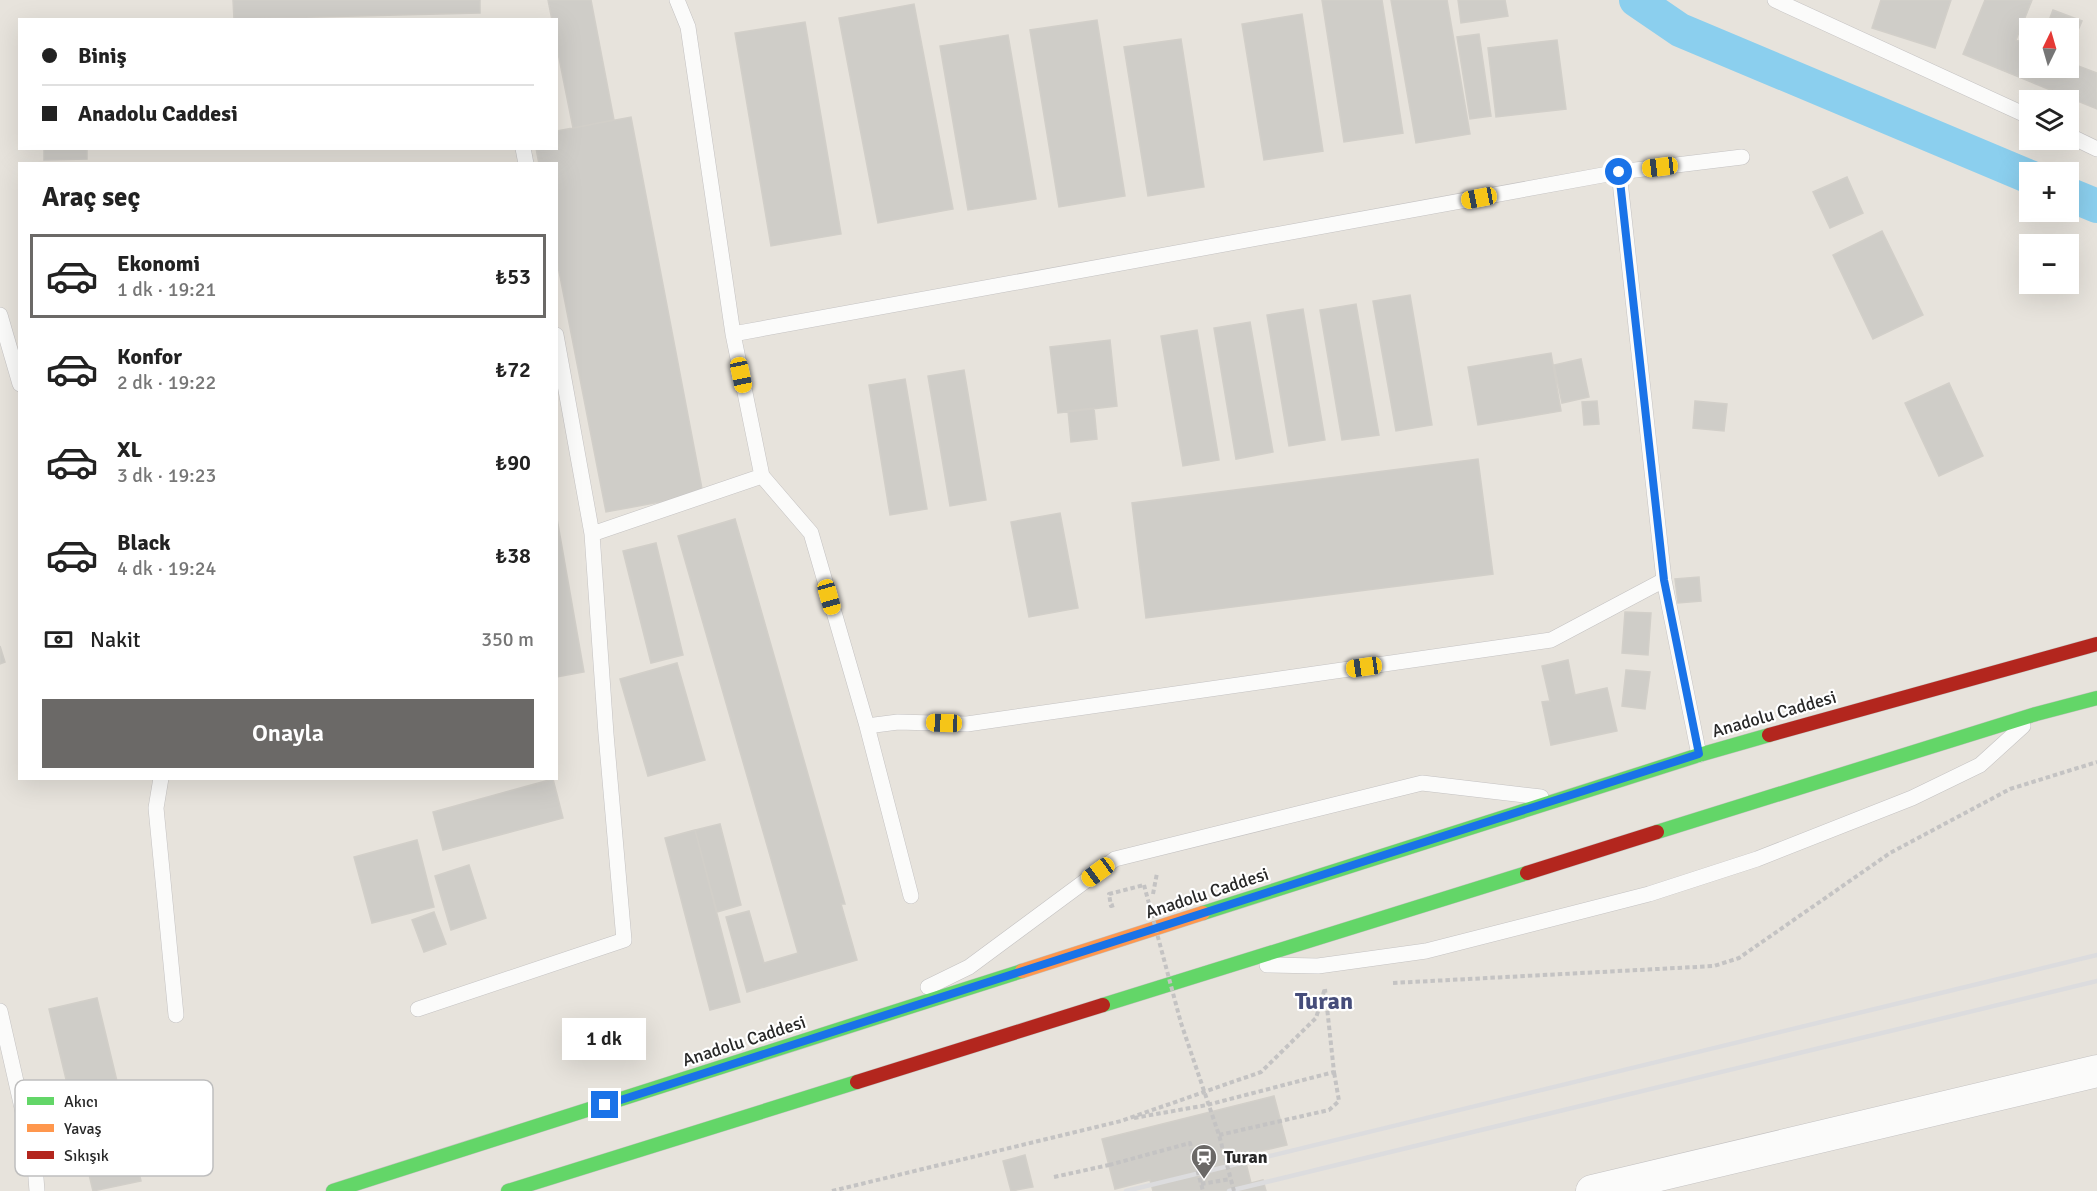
<!DOCTYPE html>
<html lang="tr">
<meta charset="utf-8">
<style>
:root{--surface:#fff;--page:#f2f2f2;--text:#222;--muted:#767676;--line:#e0e0e0;--accent:#6b6967}
body{margin:0;font-family:Signika,sans-serif;background:var(--page);color:var(--text);height:100vh;display:flex;flex-direction:column;font-size:22px;white-space:nowrap}
*{box-sizing:border-box;margin:0}
p{font-size:20px;color:var(--muted)}
.icon{flex:none;width:33px;height:33px;fill:none;stroke:currentColor;stroke-width:2;stroke-linecap:round;stroke-linejoin:round}
.map{position:relative;flex:1;overflow:hidden}
.sheet{position:absolute;left:18px;top:162px;width:540px;height:618px;display:flex;flex-direction:column;background:var(--surface);border-radius:0px;box-shadow:0 6px 24px #0002}
.sheet>*{flex:none}
.hud{position:absolute;left:18px;top:18px;width:540px;height:132px;border-radius:0px;box-shadow:0 6px 24px #0002;display:grid;align-content:center;height:132px;padding:0 24px;background:var(--surface)}
.needle{width:39px;rotate:5deg}
.buttons{position:absolute;left:2019px;top:18px;display:grid;gap:12px}
.buttons a{display:grid;place-items:center;width:60px;height:60px;border-radius:0px;background:var(--surface);box-shadow:0 6px 24px #0002;font-size:30px}
.end{position:absolute;width:27px;height:27px;margin:-14px;border:8px solid #1a73e8;background:#fff;box-shadow:0 0 0 3px #fff}
.from{border-radius:50%}
.bubble{position:absolute;height:42px;border-radius:0px;background:var(--surface);box-shadow:0 6px 24px #0002;font-size:20px;font-weight:600;line-height:42px;text-align:center}
.car{position:absolute;width:18px;height:36px;margin:-18px -9px;border-radius:8px;box-shadow:0 0 4px 2px #0007;background:linear-gradient(#f5c518 24%,#345 0 40%,#f5c518 0 76%,#345 0 86%,#f5c518 0)}
.hud b{display:flex;align-items:center;gap:21px;height:57px;font-size:22px}
.hud b+b{border-top:2px solid var(--line)}
.hud i{width:15px;height:15px;background:var(--text)}
ul{padding:0;list-style:none}
li{display:flex;align-items:center;gap:18px;height:84px;margin:0 12px 9px;padding:0 12px;border:3px solid transparent;border-radius:0px}
li div{flex:1}
li b{display:block;font-size:22px}
li em{font-style:normal;font-weight:600}
li.on{border-color:var(--accent)}
li>.icon{width:54px;height:54px;stroke-width:1.5}
h2{padding:0 24px;font-size:27px;line-height:72px}
.pay{display:flex;align-items:center;gap:15px;height:66px;padding:0 24px;font-size:22px}
.pay p{margin-inline-start:auto}
.button{display:flex;gap:12px;margin-top:auto;padding:12px 24px}
.button a{flex:1;height:69px;border-radius:0px;background:var(--accent);color:#fff;font-size:24px;font-weight:600;line-height:69px;text-align:center}
.map>svg:first-child{display:block}
.lines{fill:none;stroke-linecap:round;stroke-linejoin:round}
.canal{stroke:#8bcfee;stroke-width:34}
.building{fill:#cfcdc8;stroke:#d2cfc9;stroke-width:1.5}
.lane-casing{stroke:#c4c2c2;stroke-width:16}
.street-casing{stroke:#c4c2c2;stroke-width:33}
.fast-casing{stroke:#c3c2bf;stroke-width:15}
.slow-casing{stroke:#c3c2bf;stroke-width:15}
.jam-casing{stroke:#c3c2bf;stroke-width:15}
.path{stroke:#c4c3c3;stroke-width:4;stroke-dasharray:4.5 3;stroke-linecap:butt}
.lane{stroke:#fbfbfa;stroke-width:15}
.street{stroke:#fbfbfa;stroke-width:32}
.fast{stroke:#63d668;stroke-width:14}
.slow{stroke:#ff974d;stroke-width:14}
.jam{stroke:#b3261e;stroke-width:14}
.rail{stroke:#dcdcde;stroke-width:4.5}
.path-bridge{stroke:#c4c3c3;stroke-width:4;stroke-dasharray:4.5 3;stroke-linecap:butt}
.route{stroke:#1a73e8;stroke-width:8}
.labels{text-anchor:middle;dominant-baseline:central;stroke-width:4.5;stroke-linejoin:round;paint-order:stroke}
.street-label{font-size:18px;fill:#282828;stroke:#fff}
.poi-label{font-size:18px;font-weight:bold;fill:#282828;stroke:#fff;text-anchor:start}
.district-label{font-size:24px;font-weight:bold;fill:#464d7a;stroke:#fff}
.key{fill:#fff;stroke:#bebebe;stroke-width:1.5}
.key-label{font-size:16px;fill:#282828}
</style>
<div class="map">
<svg width="2097" height="1191" viewBox="0 0 2097 1191">
<rect width="100%" height="100%" fill="#e7e3dc"/>
<g class="lines">
<path class="canal" d="M1636 0 1680 30 2030 177
M2068 194 2097 206"/>
</g>
<path class="building" d="M233 0H480V13L234 19Z
M548 0H591L614 120 573 128 556 43V20H552Z
M1322 0H1382L1403 133 1344 142Z
M1391 0H1447L1470 134 1416 143Z
M1458 0H1505L1508 16 1461 23Z
M1881 0H1951L1935 48 1872 28Z
M1985 0H2032L2016 40 2030 46V68H2068V62L2097 73V109L1963 54Z
M914 4 953 209 878 223 839 18Z
M2053 10 2082 21 2068 54V28H2046Z
M1302 14 1323 151 1264 160 1242 24Z
M1097 20 1125 196 1059 207 1030 30Z
M805 22 841 234 771 246 735 33Z
M1479 34 1491 116 1470 119 1457 37Z
M1008 35 1036 199 968 210 940 46Z
M1181 39 1204 187 1148 196 1124 47Z
M1557 40 1566 109 1496 117 1488 48Z
M631 117 703 494 606 512 556 256V164H539L536 148H556V131Z
M44 148H87V159L44 160Z
M1847 177 1863 213 1830 228 1813 192Z
M1882 231 1923 315 1873 339 1833 255Z
M1410 295 1432 425 1396 431 1373 301Z
M1356 304 1379 435 1342 440 1320 310Z
M1303 309 1325 440 1289 446 1267 315Z
M1250 322 1273 452 1236 459 1214 328Z
M1197 330 1219 460 1183 466 1161 336Z
M1110 340 1117 406 1058 413 1050 347Z
M1551 353 1561 411 1478 425 1468 367Z
M1581 359 1589 397 1562 403 1554 365Z
M964 370 986 500 950 506 928 376Z
M905 379 927 509 890 515 869 385Z
M1949 383 1983 456 1939 476 1905 403Z
M1597 401 1599 424 1584 425 1582 402Z
M1695 401 1727 404 1724 431 1693 428Z
M1094 408 1097 439 1071 442 1068 411Z
M1478 459 1493 574 1146 618 1132 503Z
M556 513 584 672 556 677Z
M1060 513 1078 608 1029 617 1011 522Z
M735 519 845 904H841L857 960 747 992 726 917 749 911 764 963 798 953 678 536Z
M656 543 683 655 651 663 623 551Z
M1699 577 1701 601 1678 603 1675 579Z
M1625 612 1651 613 1648 655 1622 653Z
M0 646 5 662 0 664Z
M1568 660 1575 695 1607 688 1617 731 1551 745 1542 702 1550 701 1542 666Z
M677 663 705 760 648 776 620 679Z
M1626 670 1650 672 1645 709 1622 706Z
M553 779 563 818 443 850 433 812Z
M720 824 741 905 717 912 695 830Z
M695 830 740 1002 710 1010 665 838Z
M417 840 434 907 372 923 354 857Z
M469 865 486 918 451 930 435 876Z
M434 912 446 944 424 952 412 920Z
M97 998 141 1181 93 1191 49 1009Z
M1274 1096 1287 1145 1244 1155 1251 1183 1263 1180 1266 1191H1153L1150 1180 1115 1189 1102 1139Z
M1025 1155 1033 1187 1011 1191 1003 1161Z"/>
<g class="lines">
<g class="lane-casing">
<path id="lane" d="M677 0 688 27 733 334 762 476 811 533 867 726 911 896
M1775 0 2030 117
M2068 135 2097 149
M523 148 526 164
M0 315 20 384
M733 334 1619 172
M556 335 592 534
M867 726 898 722 967 724 1551 640 1664 580
M1699 755 1664 580 1619 172 1742 157
M161 778 156 808 176 1015
M1267 965 1318 966 1426 951 1649 894 1757 859 1912 798 1980 765 2023 726
M928 987 969 967 1115 859 1422 783 1541 797
M418 1009 624 940 606 734 592 534 762 476
M0 1011 35 1165 37 1191"/>
</g>
<g class="street-casing">
<path id="street" d="M1592 1191 2097 1071"/>
</g>
<g class="fast-casing">
<path id="fast" d="M1657 832 2036 714 2097 698
M1203 913 1699 755 1769 735
M1103 1005 1527 873
M333 1191 1022 971
M508 1191 857 1082"/>
</g>
<g class="slow-casing">
<path id="slow" d="M1022 971 1203 913"/>
</g>
<g class="jam-casing">
<path id="jam" d="M1769 735 2097 644
M1527 873 1657 832
M857 1082 1103 1005"/>
</g>
<path class="path" d="M1153 894 1157 873
M1114 905 1111 906 1109 894 1144 885
M1393 983 1714 966 1739 958 1890 853 2010 789 2097 762
M1134 1118 1207 1105 1334 1072 1325 989
M1219 1135 1329 1110 1339 1101 1334 1072
M1054 1177 1109 1165
M1201 1184 1230 1179
M832 1191 1121 1121 1261 1072 1316 1018 1325 988"/>
<use href="#lane" class="lane"/>
<use href="#street" class="street"/>
<use href="#fast" class="fast"/>
<use href="#slow" class="slow"/>
<use href="#jam" class="jam"/>
<path class="rail" d="M1126 1191 2097 955
M1229 1191 2097 981"/>
<path class="path-bridge" d="M1144 885 1181 1023 1219 1135 1234 1191
M1109 1165 1190 1143 1203 1191"/>
</g>
<g class="lines">
<path class="route" d="M605 1105 1699 754 1664 580 1619 172"/>
</g>
<defs>
<g id="station-pin" transform="scale(1.35)"><path d="M0 17L-7.5 6A9.5 9.5 0 1 1 7.5 6Z" fill="#6b6967" stroke="#fff"/><path d="M-3-6H3Q5-6 5-4V2Q5 4 3 4L4.5 6H3L1.5 4h-3L-3 6H-4.5L-3 4Q-5 4-5 2V-4Q-5-6-3-6ZM-3.5-4v3h7v-3ZM-3.5 1v1.5H-2V1ZM2 1v1.5H3.5V1Z" fill="#fff"/></g>
</defs>
<g fill-rule="evenodd">
<use href="#station-pin" x="1204" y="1157"/>
</g>
<g class="labels">
<g class="street-label">
<text transform="translate(1774 714) rotate(-16)">Anadolu Caddesi</text>
<text transform="translate(1207 893) rotate(-18)">Anadolu Caddesi</text>
<text transform="translate(744 1041) rotate(-18)">Anadolu Caddesi</text>
</g>
<g class="poi-label">
<text x="1224" y="1157">Turan</text>
</g>
<g class="district-label">
<text x="1324" y="1001">Turan</text>
</g>
</g>
<rect x="15" y="1080" width="198" height="96" rx="9" class="key"/>
<rect x="27" y="1097" width="27" height="8" fill="#63d668"/>
<rect x="27" y="1124" width="27" height="8" fill="#ff974d"/>
<rect x="27" y="1151" width="27" height="8" fill="#b3261e"/>
<g class="key-label">
<text x="64" y="1107">Akıcı</text>
<text x="64" y="1134">Yavaş</text>
<text x="64" y="1161">Sıkışık</text>
</g>
</svg>
<div class="buttons">
<a><svg class="needle" viewBox="-14 -14 28 28"><path d="M0-13l5 13h-10z" fill="#e53935"/><path d="M0 13l5-13h-10z" fill="#767676"/></svg></a>
<a><svg class="icon" aria-label="layers" viewBox="0 0 24 24"><path d="M12 4l9 5-9 5-9-5zM3 14l9 5 9-5"/></svg></a>
<a>+</a>
<a>−</a>
</div>
<i class="end from" style="left:1619px;top:172px"></i>
<i class="end" style="left:605px;top:1105px"></i>
<div class="bubble" style="left:562px;top:1018px;width:84px">1 dk</div>
<i class="car" style="left:1660px;top:167px;rotate:263deg"></i>
<i class="car" style="left:1479px;top:198px;rotate:259deg"></i>
<i class="car" style="left:741px;top:375px;rotate:168deg"></i>
<i class="car" style="left:829px;top:597px;rotate:164deg"></i>
<i class="car" style="left:1364px;top:667px;rotate:262deg"></i>
<i class="car" style="left:944px;top:723px;rotate:272deg"></i>
<i class="car" style="left:1098px;top:872px;rotate:234deg"></i>
<div class="hud">
<b><i class="from"></i>Biniş</b>
<b><i></i>Anadolu Caddesi</b>
</div>
<section class="sheet">
<h2>Araç seç</h2>
<ul>
<li class="on"><svg class="icon" aria-label="car" viewBox="0 0 24 24"><path d="M5 17H2v-5l4-1 3-4h7l3 4 3 1v5h-3M9 17h6M6 11h13"/><circle cx="7" cy="17" r="2"/><circle cx="17" cy="17" r="2"/></svg><div><b>Ekonomi</b><p>1 dk · 19:21</p></div><em>₺53</em></li>
<li><svg class="icon" aria-label="car" viewBox="0 0 24 24"><path d="M5 17H2v-5l4-1 3-4h7l3 4 3 1v5h-3M9 17h6M6 11h13"/><circle cx="7" cy="17" r="2"/><circle cx="17" cy="17" r="2"/></svg><div><b>Konfor</b><p>2 dk · 19:22</p></div><em>₺72</em></li>
<li><svg class="icon" aria-label="car" viewBox="0 0 24 24"><path d="M5 17H2v-5l4-1 3-4h7l3 4 3 1v5h-3M9 17h6M6 11h13"/><circle cx="7" cy="17" r="2"/><circle cx="17" cy="17" r="2"/></svg><div><b>XL</b><p>3 dk · 19:23</p></div><em>₺90</em></li>
<li><svg class="icon" aria-label="car" viewBox="0 0 24 24"><path d="M5 17H2v-5l4-1 3-4h7l3 4 3 1v5h-3M9 17h6M6 11h13"/><circle cx="7" cy="17" r="2"/><circle cx="17" cy="17" r="2"/></svg><div><b>Black</b><p>4 dk · 19:24</p></div><em>₺38</em></li>
</ul>
<div class="pay"><svg class="icon" aria-label="cash" viewBox="0 0 24 24"><path d="M3 7h18v10H3z"/><circle cx="12" cy="12" r="2"/></svg>Nakit<p>350 m</p></div>
<div class="button"><a>Onayla</a></div>
</section>
</div>
